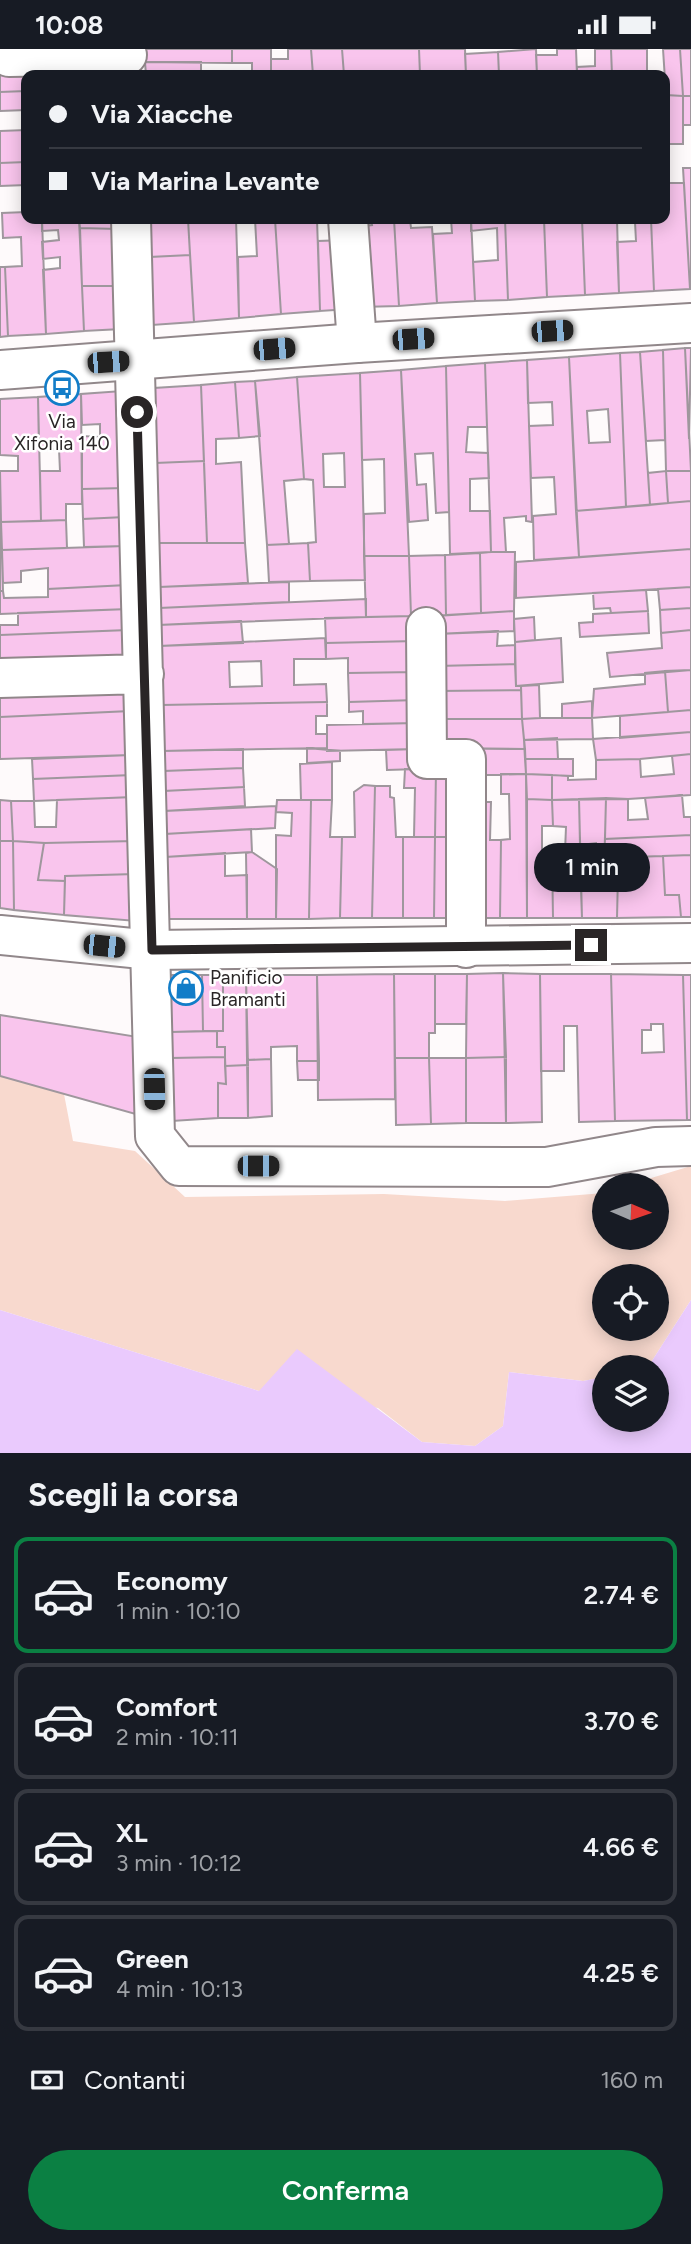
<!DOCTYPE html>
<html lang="it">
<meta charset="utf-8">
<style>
:root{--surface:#171b24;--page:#242831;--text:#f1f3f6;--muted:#9ea1a6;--line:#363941;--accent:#0b8043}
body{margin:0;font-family:Figtree,sans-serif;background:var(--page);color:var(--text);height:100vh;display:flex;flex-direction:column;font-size:26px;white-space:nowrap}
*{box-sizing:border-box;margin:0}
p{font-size:23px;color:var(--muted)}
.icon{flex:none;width:38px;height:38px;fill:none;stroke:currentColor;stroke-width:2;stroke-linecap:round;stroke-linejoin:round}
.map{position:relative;height:1404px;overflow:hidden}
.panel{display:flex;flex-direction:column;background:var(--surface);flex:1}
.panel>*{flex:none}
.hud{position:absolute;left:21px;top:21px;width:649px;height:154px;border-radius:14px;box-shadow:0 4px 18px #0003;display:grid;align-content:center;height:154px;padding:0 28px;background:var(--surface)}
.needle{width:46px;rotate:92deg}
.buttons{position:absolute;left:592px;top:1124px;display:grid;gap:14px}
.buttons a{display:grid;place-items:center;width:77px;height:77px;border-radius:50%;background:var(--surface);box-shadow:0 4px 18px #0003;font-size:35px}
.end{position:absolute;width:32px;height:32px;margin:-16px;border:9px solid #292526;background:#fff;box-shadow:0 0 0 4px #fff}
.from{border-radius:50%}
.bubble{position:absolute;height:49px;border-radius:24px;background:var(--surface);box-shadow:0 4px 18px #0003;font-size:23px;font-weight:600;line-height:49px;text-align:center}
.car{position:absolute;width:21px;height:42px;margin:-21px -10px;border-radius:9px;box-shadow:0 0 5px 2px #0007;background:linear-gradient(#222 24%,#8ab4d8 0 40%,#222 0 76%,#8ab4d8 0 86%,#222 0)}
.hud b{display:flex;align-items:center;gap:24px;height:66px;font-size:26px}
.hud b+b{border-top:2px solid var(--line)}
.hud i{width:18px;height:18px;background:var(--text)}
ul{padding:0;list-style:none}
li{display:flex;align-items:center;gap:21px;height:116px;margin:0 14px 10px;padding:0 14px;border:4px solid var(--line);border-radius:14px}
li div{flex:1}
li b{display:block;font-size:26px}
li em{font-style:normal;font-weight:600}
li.selected{border-color:var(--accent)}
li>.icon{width:63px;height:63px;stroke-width:1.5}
h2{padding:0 28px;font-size:32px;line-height:84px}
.pay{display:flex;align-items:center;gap:18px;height:77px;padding:0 28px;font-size:26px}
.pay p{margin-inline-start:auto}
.action{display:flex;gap:14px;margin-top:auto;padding:14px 28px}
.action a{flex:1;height:80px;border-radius:42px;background:var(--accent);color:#fff;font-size:28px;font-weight:600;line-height:80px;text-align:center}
.status{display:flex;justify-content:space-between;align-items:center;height:49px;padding:0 35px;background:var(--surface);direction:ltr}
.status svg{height:19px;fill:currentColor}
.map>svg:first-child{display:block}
.green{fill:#f8d9ce;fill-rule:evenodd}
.water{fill:#eacafd}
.building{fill:#f9c5ed;stroke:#9f979d;stroke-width:2;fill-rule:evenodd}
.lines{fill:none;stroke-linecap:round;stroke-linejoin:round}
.street-casing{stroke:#91878a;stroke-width:42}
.secondary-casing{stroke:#91878a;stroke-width:42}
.street{stroke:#fff;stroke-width:38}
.secondary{stroke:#fff;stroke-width:38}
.route{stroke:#292526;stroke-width:9}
.labels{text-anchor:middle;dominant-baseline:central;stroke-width:5;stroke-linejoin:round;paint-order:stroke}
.poi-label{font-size:19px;fill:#292526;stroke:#fff}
</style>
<div class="status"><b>10:08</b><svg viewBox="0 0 49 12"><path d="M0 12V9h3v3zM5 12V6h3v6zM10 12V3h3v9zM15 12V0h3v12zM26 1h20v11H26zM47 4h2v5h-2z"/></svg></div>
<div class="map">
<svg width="691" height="1404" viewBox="0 0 691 1404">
<rect width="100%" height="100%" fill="#fefafb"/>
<path class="green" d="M0 1027 64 1045 73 1092 135 1102 185 1148 384 1145 505 1152 604 1144V1188H656V1136H628L691 1117V1251L648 1318H604V1328L583 1332 509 1323 503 1377 475 1397 422 1393 378 1359 259 1342 0 1261ZM604 1227H656V1279H604Z"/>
<path class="water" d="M691 1251V1404H0V1261L259 1342 297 1300 422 1393 475 1397 503 1377 509 1323 583 1332 604 1328V1370H656V1318H648Z"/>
<path class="building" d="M144 0H232V14L145 13Z
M232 0H271V26H252V14H232Z
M288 0H311L313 26H271V10H288Z
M311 0H342L344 26H313Z
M342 0H419L420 26H344Z
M419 0H465L466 26H420Z
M536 0 537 26H499L498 3Z
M557 0H576L577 26H537L536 6H557Z
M595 0H611L612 26H577V18L595 17Z
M611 0H647V26H612Z
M663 0H680L683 47 666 46Z
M680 0H691V47H683Z
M498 3 499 26H466L465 5Z
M145 13H201V26H146Z
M0 15 26 26V42L0 43Z
M26 42V61L0 62V43Z
M665 46 683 47V95H665Z
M683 47H691V76H683Z
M26 81V113L0 114V82Z
M26 113V136L0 137V114Z
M683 119H691V240H690Z
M665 134H684L690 240 654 242 651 170H665Z
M26 163V170H42L46 285 8 287 5 218 22 217 21 188 3 189 2 164Z
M42 170H79L84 282 46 285 43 221 60 219V208L43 210 42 193 59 191 58 181 42 182Z
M79 170H118V180L80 179Z
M149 170H188L190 206 150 208Z
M188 170H236L239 269 194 273Z
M255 170H275L281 265 239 269 238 208 257 207Z
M275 170H317L320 262 281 265Z
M371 170H394L399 257 360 258 354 178 372 176Z
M394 170H410L411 179 432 178 437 254 399 257Z
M451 170H471L475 252 437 254 433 185 452 184Z
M471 170H505L508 251 475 252 473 213 498 211 497 179 471 182Z
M505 170H544L547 248 508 251Z
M544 170H582L585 246 547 248Z
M582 170H617L619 244 585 246Z
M617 170H651L654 242 619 244 617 193 636 192 635 173 617 174Z
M80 179 118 180 120 237H82Z
M346 191 350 260 320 262 318 192Z
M190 206 194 273 152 276 150 208Z
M0 218H5L8 287 0 288Z
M82 237H120L121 280 84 282Z
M685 299 691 422H666L663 301Z
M685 299H691L689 390Z
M663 301 665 391 646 392 640 303Z
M640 303 650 456 626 458 620 304Z
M620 304 626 458 576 462 569 308ZM608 360 610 393 589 394 587 362Z
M569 308 579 508 534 511 533 467 556 465 554 428 531 429 529 377 553 376 552 353 528 354 527 311Z
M527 311 532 473 526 472V467L504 469 506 503H491L485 314Z
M485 314 487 378H468L466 403 488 404 489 429 470 430V462H490L491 503 450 505 446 317Z
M446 317 449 463 436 464 433 404 415 405 417 436 426 435 428 471 409 473 401 321Z
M401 321 409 507H364V465L385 464 384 410 362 411 360 324Z
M360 324 365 531 310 532 308 494 316 493 313 431 304 430 297 328ZM344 404 345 438H324L323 405Z
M297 328 304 430 284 432 289 495 267 496 255 332Z
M255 332 260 387 239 389 235 333Z
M235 333 239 389 216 390V415L241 413 245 494H207L201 336Z
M201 336 204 412 155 414 154 339Z
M122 342 125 439 82 440V387L100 388V375L82 376 81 345Z
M81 345 82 455H66V471L41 472 40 422H60L59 400 39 401 38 348Z
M38 348 41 472 1 473 0 422H18V407L0 406V350Z
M204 412 207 494H158L155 414Z
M666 422 668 454 650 456 648 424Z
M666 422H691V452L668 454Z
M125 439V468L83 470 82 440Z
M0 441 3 542H0Z
M691 452V500L579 508 576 462Z
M125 468 126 497 84 498 83 470Z
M66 471 67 499 2 501 1 473Z
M158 494H245L248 534 159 538Z
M308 494 310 532 269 533 267 496Z
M126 497 127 536 48 540V519L21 522V533L3 534 2 501Z
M691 500V538L516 549V513Z
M491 503H515L514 562 481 564 480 504Z
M480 504 481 564 446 566 445 506Z
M445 506 446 566 411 567 409 507Z
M364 507H409L411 567 366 568Z
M289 533V553L159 559V538Z
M127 536 128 560 0 565V542H3L4 549 48 548V540Z
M691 538V559L660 561 658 540Z
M646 541 648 562 611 564 610 559 594 560 593 544Z
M366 550V568L159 576V559Z
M691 559V581L661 584 660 561Z
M128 560V581L0 586V576H18V564Z
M514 562V582L437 585 436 567Z
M648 562 649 584 580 588 579 574 593 573V565Z
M415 567 416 592 326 594 325 569Z
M534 568 535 591 515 593 514 570Z
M241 572 243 594 160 597 159 576Z
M128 581 129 619 0 623V586Z
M691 581V621L610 628 607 604 662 599 661 584Z
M498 582 497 597 515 596V615L437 617V585Z
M325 589 326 610H294V636L326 635 327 653 162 656 160 597ZM261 612 262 637 230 638 229 613Z
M561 589 563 633 516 637 515 593Z
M416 592V623L348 624V609L326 610V594Z
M515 615 516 637H521V641L438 642 437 617Z
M691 621V661L668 663 665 622Z
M665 622 668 663 592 669 594 640 645 635V624Z
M416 623 417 651 349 653 348 624Z
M129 632 130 662 0 668V638Z
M539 636 540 669 522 670 521 637Z
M521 641 522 670H438V642Z
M417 651V674L363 675V662L349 663V653Z
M592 652V669H562V655Z
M327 653V667H316V685H327V699L163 702 162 656Z
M691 661V683L620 689V667Z
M130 662 131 706 0 710V668Z
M540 669H592L593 690 524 691 522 670Z
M438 670H522L525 700 438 699Z
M417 674V700L327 702V676Z
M691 683V705L640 710 596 711 593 690Z
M557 689 558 710H525L524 691Z
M307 699 340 702V712L307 714Z
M243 700V719L164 722 163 702Z
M417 700 418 720 387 721 386 701Z
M481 700H525L526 725 481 726Z
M691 705V746L628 750 552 751V726L568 727V731L596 730V711L640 710 641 728 674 725 672 707Z
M131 706 132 726 33 730 32 710Z
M525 710H573V727L526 725Z
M332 713V751H301L300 715Z
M243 719 244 738 164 742V722Z
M405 720 436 721 435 788H414L415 739H404Z
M436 721H460L459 788H435Z
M501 725H526L527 869H500L501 791 510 790 509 745H501Z
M526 725 552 726V751L527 750Z
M132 726 133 748 34 752 33 730Z
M364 736 375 737 372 869H340L342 788H355L354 743Z
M375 737H390V748L394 749 396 788H403V869H372Z
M244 738 245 757 164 762V742Z
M682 746 684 768H691V786L605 790 606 749 628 750V771L648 770 645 749Z
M133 748 134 792 44 794 13 792 11 752H34L35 778H56L57 751Z
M606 749 604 824 618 825 617 869H582L580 810 597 809 596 794 580 796 579 750Z
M527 750 552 751 553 777H542V803L552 802 553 869H527Z
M579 750 582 869H553L552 802 565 803 566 778 553 777 552 751Z
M0 751 11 752 13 792H0Z
M277 751H311L309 870H276V786L291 787 292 764 276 763Z
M311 751H332L330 788H342L340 869 309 870Z
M474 753H491L490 791H501L500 869H472Z
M276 757 275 779 165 785 164 762Z
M251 780 252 803 166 808 165 785Z
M691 786V806L604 809 605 790Z
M403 788H435L434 869H403Z
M435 788H459L460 869H434Z
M0 792H13L14 861 0 859Z
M13 792 44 794 38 831 65 832 64 866 14 861Z
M134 792 135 825 65 827V832L38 831 44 794Z
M252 803 277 820 276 870H247L246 804Z
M225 804V827L247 826V870H167L166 808Z
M691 806V868H681L679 846H665L663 807Z
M663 807 665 846H679L681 868 617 869 618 825 604 824V809Z
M135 825 136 872 64 866 65 827Z
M503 924 506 1008 466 1009 467 925Z
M503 924 540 925 542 1073 506 1074Z
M394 925 395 1050 318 1051 317 926Z
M394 925H435V984H429V1009H395Z
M435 925H467L466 975H435Z
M540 925H611L615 1072 579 1073 577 977H564V1022H541Z
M611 925 683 926 687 1071 615 1072ZM651 975H663L664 1003 642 1004V981H651Z
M169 926H202L203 982 171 983Z
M202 926H223V982H203Z
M223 926H246L248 1016 225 1017V998H217V982H223Z
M246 926H317L319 1012H297V997L271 998V1010L247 1011Z
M683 926H691V1071H687Z
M0 966 138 988 139 1066 0 1027Z
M217 982V998H225V1008L171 1009V983Z
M225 1008 226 1035 218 1034V1069L172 1072 171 1009Z
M506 1008V1074H466V1009Z
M395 1009H429L431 1075 396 1076Z
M429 1009H466V1074L431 1075Z
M271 1010 272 1067 248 1069 247 1011Z
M297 1012H319V1031H298Z
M248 1016V1069H218V1034L226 1035 225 1017Z"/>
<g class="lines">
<g class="street-casing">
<path id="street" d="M9 8 127 6
M131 170 155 1087 179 1117 547 1118 656 1098 691 1097
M348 170 357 294
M426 578 427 710H466V899
M0 629 144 625"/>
</g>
<g class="secondary-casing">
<path id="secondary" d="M0 321 357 294 691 274
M0 886 152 901 691 894"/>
</g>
<use href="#street" class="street"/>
<use href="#secondary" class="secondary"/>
</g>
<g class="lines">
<path class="route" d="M137 363 152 901 591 896"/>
</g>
<defs>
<g id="bus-ring" transform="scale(1.75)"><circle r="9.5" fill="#fff" stroke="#127dc8" stroke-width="1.5"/><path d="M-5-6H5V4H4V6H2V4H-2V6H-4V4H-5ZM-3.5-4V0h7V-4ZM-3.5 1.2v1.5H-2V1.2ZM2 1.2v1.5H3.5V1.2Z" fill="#127dc8"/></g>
<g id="shop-ring" transform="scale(1.75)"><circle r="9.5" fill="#fff" stroke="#127dc8" stroke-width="1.5"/><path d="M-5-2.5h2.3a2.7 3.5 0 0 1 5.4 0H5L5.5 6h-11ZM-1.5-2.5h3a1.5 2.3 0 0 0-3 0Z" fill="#127dc8"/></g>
</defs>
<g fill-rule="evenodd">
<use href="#bus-ring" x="62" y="339"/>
<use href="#shop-ring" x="186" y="939"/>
</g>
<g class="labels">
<g class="poi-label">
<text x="62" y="372">Via<tspan x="62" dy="22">Xifonia 140</tspan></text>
<text x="210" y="928" text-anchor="start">Panificio<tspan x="210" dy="22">Bramanti</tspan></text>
</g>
</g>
</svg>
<div class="buttons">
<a><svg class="needle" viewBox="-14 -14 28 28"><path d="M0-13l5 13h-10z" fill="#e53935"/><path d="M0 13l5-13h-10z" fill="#9ea1a6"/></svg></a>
<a><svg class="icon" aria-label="locate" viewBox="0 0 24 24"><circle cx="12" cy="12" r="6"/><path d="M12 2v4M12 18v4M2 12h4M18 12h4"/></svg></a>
<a><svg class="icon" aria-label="layers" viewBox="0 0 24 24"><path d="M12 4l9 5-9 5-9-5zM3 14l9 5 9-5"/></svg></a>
</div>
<i class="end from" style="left:137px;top:363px"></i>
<i class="end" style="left:591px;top:896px"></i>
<div class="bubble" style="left:534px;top:794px;width:116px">1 min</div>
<i class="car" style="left:552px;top:282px;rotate:86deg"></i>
<i class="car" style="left:413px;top:290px;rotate:86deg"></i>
<i class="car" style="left:274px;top:300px;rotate:85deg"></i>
<i class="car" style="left:108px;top:313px;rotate:86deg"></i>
<i class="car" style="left:104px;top:897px;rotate:96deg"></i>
<i class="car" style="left:154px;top:1040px;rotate:179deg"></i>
<i class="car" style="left:258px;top:1117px;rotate:90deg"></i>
<div class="hud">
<b><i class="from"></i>Via Xiacche</b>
<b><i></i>Via Marina Levante</b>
</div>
</div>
<section class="panel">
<h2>Scegli la corsa</h2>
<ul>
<li class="selected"><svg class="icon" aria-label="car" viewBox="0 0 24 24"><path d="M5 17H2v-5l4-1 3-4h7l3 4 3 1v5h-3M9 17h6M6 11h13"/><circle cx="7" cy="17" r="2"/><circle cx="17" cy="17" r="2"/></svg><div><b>Economy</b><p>1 min · 10:10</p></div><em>2.74 €</em></li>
<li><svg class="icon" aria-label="car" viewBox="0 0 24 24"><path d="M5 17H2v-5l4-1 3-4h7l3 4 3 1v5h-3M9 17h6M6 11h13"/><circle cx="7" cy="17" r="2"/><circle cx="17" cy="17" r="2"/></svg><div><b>Comfort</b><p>2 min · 10:11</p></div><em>3.70 €</em></li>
<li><svg class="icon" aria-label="car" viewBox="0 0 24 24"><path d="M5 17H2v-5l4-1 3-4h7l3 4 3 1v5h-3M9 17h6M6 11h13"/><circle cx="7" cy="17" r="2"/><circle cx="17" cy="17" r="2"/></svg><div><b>XL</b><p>3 min · 10:12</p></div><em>4.66 €</em></li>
<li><svg class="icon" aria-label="car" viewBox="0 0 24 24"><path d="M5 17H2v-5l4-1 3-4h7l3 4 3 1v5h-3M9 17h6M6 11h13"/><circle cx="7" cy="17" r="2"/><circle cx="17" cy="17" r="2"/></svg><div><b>Green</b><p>4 min · 10:13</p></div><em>4.25 €</em></li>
</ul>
<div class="pay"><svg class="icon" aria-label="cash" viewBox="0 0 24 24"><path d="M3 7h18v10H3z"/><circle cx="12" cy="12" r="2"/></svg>Contanti<p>160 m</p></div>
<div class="action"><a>Conferma</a></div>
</section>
